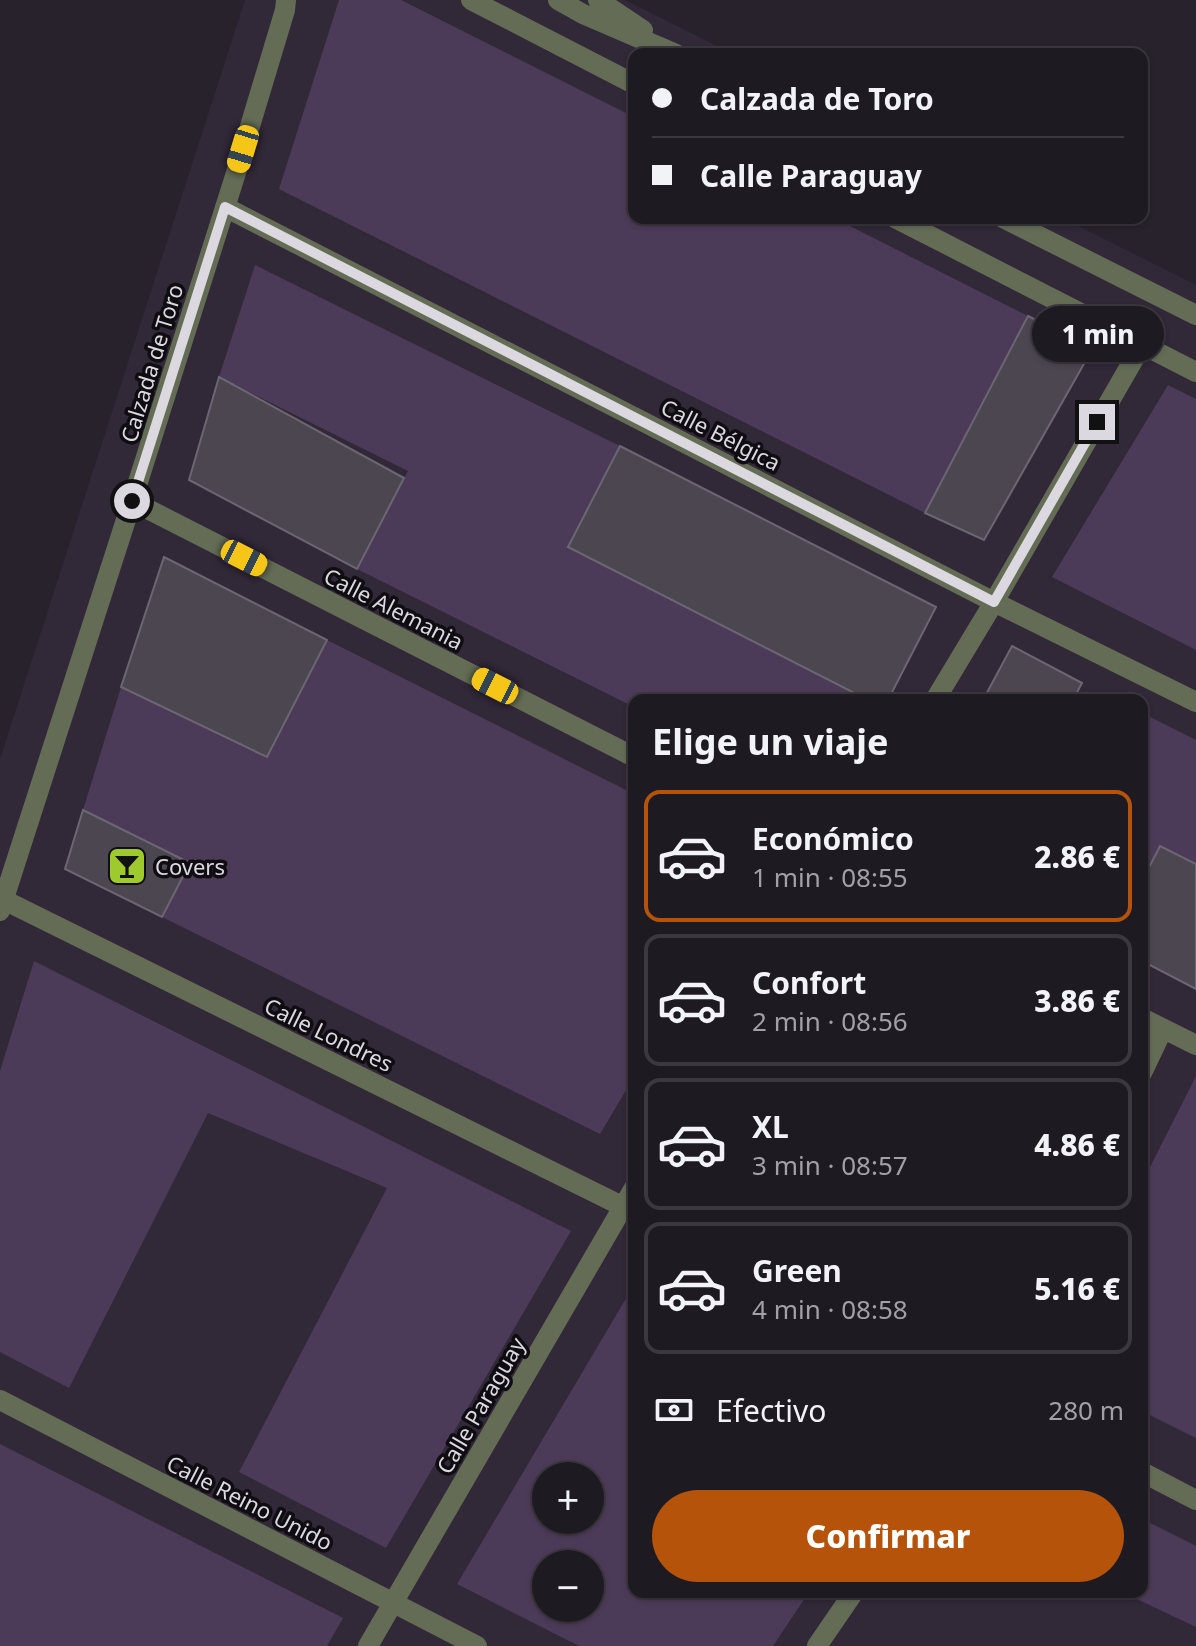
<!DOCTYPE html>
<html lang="es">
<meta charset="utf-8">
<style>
:root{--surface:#1e1a21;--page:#2b272e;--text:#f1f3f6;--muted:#a1a1a5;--line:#3c383f;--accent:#b45309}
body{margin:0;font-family:"Noto Sans",sans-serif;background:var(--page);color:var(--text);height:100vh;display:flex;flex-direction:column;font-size:30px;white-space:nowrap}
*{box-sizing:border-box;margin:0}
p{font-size:26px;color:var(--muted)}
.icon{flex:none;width:44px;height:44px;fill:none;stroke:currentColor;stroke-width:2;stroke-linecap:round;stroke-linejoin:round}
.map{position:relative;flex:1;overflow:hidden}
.panel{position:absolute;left:628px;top:694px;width:520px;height:904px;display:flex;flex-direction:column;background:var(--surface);border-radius:16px;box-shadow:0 2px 6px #0004,0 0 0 2px var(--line)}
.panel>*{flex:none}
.banner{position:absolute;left:628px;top:48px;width:520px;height:176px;border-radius:16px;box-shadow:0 2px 6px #0004,0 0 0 2px var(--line);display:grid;align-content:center;height:176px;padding:0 24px;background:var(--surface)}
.controls{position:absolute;left:532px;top:1462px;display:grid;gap:16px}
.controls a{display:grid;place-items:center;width:72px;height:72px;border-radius:50%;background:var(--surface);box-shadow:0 2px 6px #0004,0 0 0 2px var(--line);font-size:40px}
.end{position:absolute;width:36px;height:36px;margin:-18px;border:10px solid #dcd8df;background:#111;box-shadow:0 0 0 4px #111}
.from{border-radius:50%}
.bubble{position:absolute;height:56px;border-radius:28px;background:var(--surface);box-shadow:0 2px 6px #0004,0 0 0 2px var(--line);font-size:26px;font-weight:800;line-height:56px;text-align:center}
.car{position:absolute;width:24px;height:48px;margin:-24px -12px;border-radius:10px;box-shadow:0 0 6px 2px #0007;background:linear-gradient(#f5c518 24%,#345 0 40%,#f5c518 0 76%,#345 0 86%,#f5c518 0)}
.banner b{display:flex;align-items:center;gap:28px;height:76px;font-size:30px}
.banner b+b{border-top:2px solid var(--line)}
.banner i{width:20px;height:20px;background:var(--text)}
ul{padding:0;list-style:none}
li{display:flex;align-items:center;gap:24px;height:132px;margin:0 16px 12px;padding:0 8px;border:4px solid var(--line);border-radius:16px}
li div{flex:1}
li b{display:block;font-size:30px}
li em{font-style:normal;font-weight:800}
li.on{border-color:var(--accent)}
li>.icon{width:72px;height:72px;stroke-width:1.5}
h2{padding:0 24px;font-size:36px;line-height:96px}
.pay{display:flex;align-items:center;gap:20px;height:88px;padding:0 24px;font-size:30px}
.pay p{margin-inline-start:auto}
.action{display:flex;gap:16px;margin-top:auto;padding:16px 24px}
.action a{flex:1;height:92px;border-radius:48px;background:var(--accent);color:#fff;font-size:32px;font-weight:800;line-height:92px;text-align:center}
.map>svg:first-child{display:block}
.built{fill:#312838;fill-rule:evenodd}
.green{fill:#4c3b58;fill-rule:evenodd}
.building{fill:#4c4651;stroke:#6c6672;stroke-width:2}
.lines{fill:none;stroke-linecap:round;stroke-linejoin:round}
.minor{stroke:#646c56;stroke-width:20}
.route{stroke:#dcd8df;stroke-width:10}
.labels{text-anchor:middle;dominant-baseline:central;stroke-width:7;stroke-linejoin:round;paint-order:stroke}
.street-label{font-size:22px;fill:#dcd8df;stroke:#0f0d11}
.poi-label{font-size:22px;fill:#dcd8df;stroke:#0f0d11;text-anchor:start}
</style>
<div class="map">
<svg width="1196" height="1646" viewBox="0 0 1196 1646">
<rect width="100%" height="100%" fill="#28222c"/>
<path class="built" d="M245 0H625L733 54H634V218H1062L1196 285V1646H0V759ZM634 700H1142V1592H634ZM546 1476H590V1520H546ZM546 1564H590V1608H546Z"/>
<path class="green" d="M339 0H401L634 117V218H834L1028 316 925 513 279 189Z
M255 265 620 446 568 548 868 700H634V707L357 569 408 471 219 377Z
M1168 385 1196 399V650L1052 577Z
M327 640 634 794V1077L600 1134 162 917 190 863 83 810 121 687 267 757Z
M1142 713 1196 740V864L1160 846 1142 881Z
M34 961 571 1231 386 1548 239 1472 387 1188 208 1113 69 1388 0 1352V1071Z
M1196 1076V1438L1142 1411V1183Z
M634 1285V1592H809L773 1646H579L457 1584ZM546 1476H590V1520H546ZM546 1564H590V1608H546Z
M0 1444 343 1618 327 1646H0Z
M1142 1519 1196 1546V1627L1122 1592H1142Z"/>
<path class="building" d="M1028 316 1093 348 984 540 925 513Z
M219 377 404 478 357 569 189 480Z
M620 446 936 607 888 700H868L568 547Z
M164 557 327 640 267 757 121 687Z
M1012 646 1082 683 1073 700H983Z
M83 810 190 863 162 917 65 869Z
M1160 846 1196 864V989L1142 961V881Z"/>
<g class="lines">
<path class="minor" d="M471 0 634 84
M558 0 583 14 676 54
M598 0 643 30
M225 207 994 602 1196 702
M895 218 1196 372
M1003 218 1196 315
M132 501 634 757
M935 700 994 602 1142 345
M4 900 634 1212
M0 911 132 501 235 176 285 10 286 0
M1142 1018 1196 1045
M1142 1073 1163 1029
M0 1400 477 1646
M1142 1472 1196 1500
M368 1646 634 1188
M817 1646 854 1592"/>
</g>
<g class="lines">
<path class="route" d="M132 501 225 207 994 602 1097 422"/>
</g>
<defs>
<g id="bar-square" transform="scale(2)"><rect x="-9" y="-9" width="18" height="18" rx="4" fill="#9fca2d" stroke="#0f0d11"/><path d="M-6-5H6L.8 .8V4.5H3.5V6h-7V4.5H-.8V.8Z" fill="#111"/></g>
</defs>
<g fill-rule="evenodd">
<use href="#bar-square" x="127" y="866"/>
</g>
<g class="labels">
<g class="street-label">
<text transform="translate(151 363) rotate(-73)">Calzada de Toro</text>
<text transform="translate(721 434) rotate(27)">Calle Bélgica</text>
<text transform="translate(394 608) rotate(27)">Calle Alemania</text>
<text transform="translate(329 1034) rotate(26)">Calle Londres</text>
<text transform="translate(480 1405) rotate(-60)">Calle Paraguay</text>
<text transform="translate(250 1502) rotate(27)">Calle Reino Unido</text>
</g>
<g class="poi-label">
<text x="155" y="866">Covers</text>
</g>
</g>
</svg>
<div class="controls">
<a>+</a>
<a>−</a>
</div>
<i class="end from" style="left:132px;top:501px"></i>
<i class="end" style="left:1097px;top:422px"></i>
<div class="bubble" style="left:1032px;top:306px;width:132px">1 min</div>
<i class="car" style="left:243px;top:149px;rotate:197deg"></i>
<i class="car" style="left:244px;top:558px;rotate:117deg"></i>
<i class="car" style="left:495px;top:686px;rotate:297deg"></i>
<div class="banner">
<b><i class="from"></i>Calzada de Toro</b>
<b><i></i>Calle Paraguay</b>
</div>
<section class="panel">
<h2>Elige un viaje</h2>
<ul>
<li class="on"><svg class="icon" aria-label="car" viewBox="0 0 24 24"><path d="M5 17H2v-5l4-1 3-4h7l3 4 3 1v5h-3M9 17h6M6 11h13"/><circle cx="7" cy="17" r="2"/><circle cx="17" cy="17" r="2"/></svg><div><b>Económico</b><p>1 min · 08:55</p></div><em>2.86 €</em></li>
<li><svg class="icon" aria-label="car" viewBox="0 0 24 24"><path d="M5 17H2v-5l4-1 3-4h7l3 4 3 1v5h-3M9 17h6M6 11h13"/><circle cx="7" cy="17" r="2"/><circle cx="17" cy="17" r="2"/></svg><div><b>Confort</b><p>2 min · 08:56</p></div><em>3.86 €</em></li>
<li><svg class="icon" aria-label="car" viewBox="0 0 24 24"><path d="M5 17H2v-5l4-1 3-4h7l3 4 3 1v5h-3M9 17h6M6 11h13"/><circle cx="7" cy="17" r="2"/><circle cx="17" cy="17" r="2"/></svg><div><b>XL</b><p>3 min · 08:57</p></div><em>4.86 €</em></li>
<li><svg class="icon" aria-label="car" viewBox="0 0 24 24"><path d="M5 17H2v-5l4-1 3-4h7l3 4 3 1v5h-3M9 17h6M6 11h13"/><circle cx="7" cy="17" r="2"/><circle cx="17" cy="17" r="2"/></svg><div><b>Green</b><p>4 min · 08:58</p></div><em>5.16 €</em></li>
</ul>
<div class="pay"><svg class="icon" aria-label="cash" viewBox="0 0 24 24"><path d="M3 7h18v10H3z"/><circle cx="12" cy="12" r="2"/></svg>Efectivo<p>280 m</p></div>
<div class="action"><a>Confirmar</a></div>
</section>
</div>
